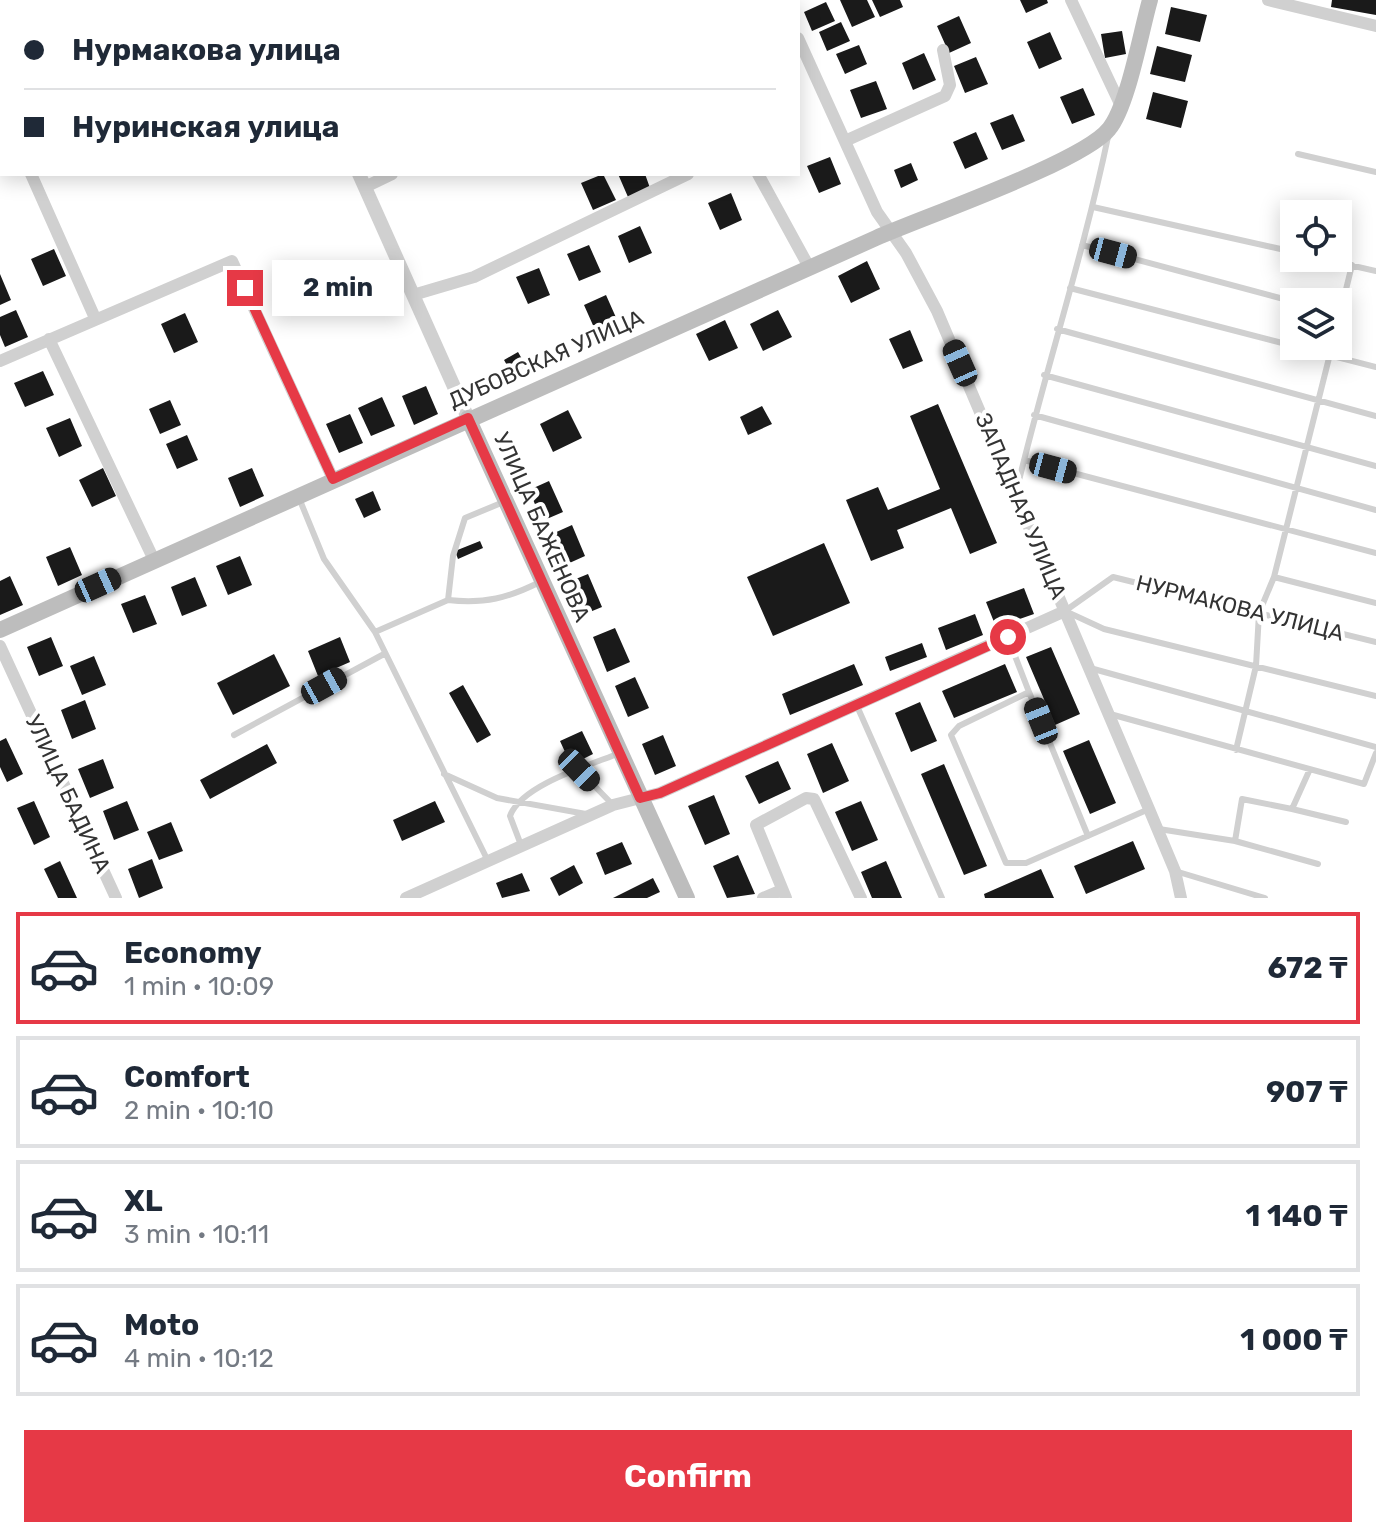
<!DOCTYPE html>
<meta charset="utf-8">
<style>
:root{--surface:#fff;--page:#f6f6f7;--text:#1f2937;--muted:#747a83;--line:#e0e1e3;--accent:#e63946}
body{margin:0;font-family:Rubik,sans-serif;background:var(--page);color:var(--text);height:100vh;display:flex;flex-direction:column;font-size:30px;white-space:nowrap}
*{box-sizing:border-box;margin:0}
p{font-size:26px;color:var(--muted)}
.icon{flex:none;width:44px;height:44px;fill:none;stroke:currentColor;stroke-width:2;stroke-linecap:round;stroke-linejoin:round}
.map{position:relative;height:898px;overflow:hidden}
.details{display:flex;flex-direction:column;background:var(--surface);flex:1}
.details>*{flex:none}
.guide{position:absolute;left:0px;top:0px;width:800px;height:176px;box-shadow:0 4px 20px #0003;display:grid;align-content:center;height:176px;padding:0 24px;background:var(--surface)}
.buttons{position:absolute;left:1280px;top:200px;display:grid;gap:16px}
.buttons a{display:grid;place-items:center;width:72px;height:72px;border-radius:0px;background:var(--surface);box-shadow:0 4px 20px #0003;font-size:40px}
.end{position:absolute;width:36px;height:36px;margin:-18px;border:10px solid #e63946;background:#fff;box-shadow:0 0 0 4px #fff}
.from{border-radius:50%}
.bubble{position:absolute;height:56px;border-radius:0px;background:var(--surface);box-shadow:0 4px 20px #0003;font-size:26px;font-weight:700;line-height:56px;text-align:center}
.car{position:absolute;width:24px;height:48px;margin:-24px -12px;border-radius:10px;box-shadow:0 0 6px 2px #0007;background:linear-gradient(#222 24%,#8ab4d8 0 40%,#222 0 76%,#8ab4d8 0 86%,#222 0)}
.guide b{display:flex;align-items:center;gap:28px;height:76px;font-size:30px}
.guide b+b{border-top:2px solid var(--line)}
.guide i{width:20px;height:20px;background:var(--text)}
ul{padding:14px 0 0;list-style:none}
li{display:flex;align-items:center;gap:24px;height:112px;margin:0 16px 12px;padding:0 8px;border:4px solid var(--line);border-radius:0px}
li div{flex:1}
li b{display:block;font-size:30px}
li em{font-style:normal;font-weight:700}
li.selected{border-color:var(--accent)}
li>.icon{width:72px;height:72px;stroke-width:1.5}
.action{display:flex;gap:16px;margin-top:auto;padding:16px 24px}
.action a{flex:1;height:92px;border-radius:0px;background:var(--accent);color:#fff;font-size:32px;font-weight:700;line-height:92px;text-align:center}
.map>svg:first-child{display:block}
.building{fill:#1a1a1a}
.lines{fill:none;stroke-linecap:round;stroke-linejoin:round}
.service{stroke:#d0d0d0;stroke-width:6}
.minor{stroke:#d0d0d0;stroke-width:12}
.tertiary{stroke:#d0d0d0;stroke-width:14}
.secondary{stroke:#bdbdbd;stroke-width:16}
.route{stroke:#e63946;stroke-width:10}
.labels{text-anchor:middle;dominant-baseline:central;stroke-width:8;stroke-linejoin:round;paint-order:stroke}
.street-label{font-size:22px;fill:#333;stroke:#fff}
</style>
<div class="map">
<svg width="1376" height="898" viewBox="0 0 1376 898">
<rect width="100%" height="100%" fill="#fff"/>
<path class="building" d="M840 0H867L875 17 852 27Z
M872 0H900L903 7 880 17Z
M1020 0H1047L1048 3 1026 13Z
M1332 0H1376V15L1331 7Z
M826 2 835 21 812 31 804 12Z
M1171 7 1207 15 1200 42 1165 34Z
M959 16 971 43 949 53 937 26Z
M841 22 850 41 827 51 819 32Z
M1122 31 1126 54 1105 58 1101 34Z
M1050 32 1062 59 1039 69 1027 42Z
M859 45 867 64 845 74 836 54Z
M1157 46 1192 55 1185 82 1150 74Z
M924 53 936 80 913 90 902 63Z
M976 57 988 84 965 93 954 66Z
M876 81 887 109 861 118 850 90Z
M1083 88 1095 115 1072 124 1060 97Z
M1153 92 1188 101 1181 128 1146 119Z
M1013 114 1025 141 1002 150 990 123Z
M976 132 988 159 965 169 953 142Z
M830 157 841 184 819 193 807 166Z
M911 163 918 180 901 188 894 170Z
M603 174 616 200 593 210 581 183Z
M618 174H645L650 188 628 197Z
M731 193 742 220 720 230 708 203Z
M640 226 652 253 629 263 618 236Z
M589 245 601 272 579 281 567 254Z
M54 249 66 276 43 286 31 259Z
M867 261 880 289 851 303 838 276Z
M539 268 550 295 528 304 516 277Z
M0 274 11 300 0 305Z
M606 295 618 322 596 332 584 305Z
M16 310 28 337 5 347 0 335V317Z
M778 310 792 337 763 351 750 324Z
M185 313 198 342 174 353 161 324Z
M725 320 738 348 709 361 696 334Z
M910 330 923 361 903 369 889 339Z
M518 352 526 366 512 374 504 360Z
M43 371 54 395 25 407 14 383Z
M426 386 438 414 414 425 402 396Z
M382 397 395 426 371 436 358 408Z
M170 400 181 425 160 434 149 409Z
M938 404 997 543 970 554 951 508 897 530 904 548 871 561 846 500 878 487 888 510 940 489 910 416Z
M762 406 772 424 748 435 740 417Z
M568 410 582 438 553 452 540 424Z
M350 414 363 443 339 453 326 424Z
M70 418 82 446 59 457 46 428Z
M187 435 198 460 177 469 166 444Z
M103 468 116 496 92 507 79 480Z
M252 468 264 496 240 507 228 478Z
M549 481 563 512 542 521 529 490Z
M373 491 381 510 364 518 355 499Z
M572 525 585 556 565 565 552 534Z
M480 541 483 548 458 559 455 551Z
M824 543 850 603 773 636 747 577Z
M70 547 82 575 58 586 46 557Z
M240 556 252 585 228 595 216 566Z
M588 574 602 607 580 616 566 583Z
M10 576 23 605 0 615V581Z
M195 577 207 606 182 616 171 587Z
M1024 588 1034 614 996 627 986 602Z
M145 595 157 624 133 633 121 604Z
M975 614 983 635 946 650 938 628Z
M615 628 630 662 607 672 593 637Z
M51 637 63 666 39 676 27 647Z
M340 637 350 662 318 676 308 651Z
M922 643 927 657 890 671 885 657Z
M1051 647 1080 714 1055 725 1026 657Z
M274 654 290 686 233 715 217 683Z
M94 656 106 685 82 695 70 666Z
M854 664 863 685 790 715 782 694Z
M1005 664 1017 692 954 718 942 691Z
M635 677 649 708 628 717 615 686Z
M463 685 491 735 477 743 449 693Z
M85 700 96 729 72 739 61 710Z
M920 702 937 741 911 752 895 713Z
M582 731 593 754 571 765 560 741Z
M663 735 676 766 655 775 642 744Z
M6 738 23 774 7 782 0 767V741Z
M1089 740 1116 803 1090 814 1063 751Z
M832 743 849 781 823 793 807 754Z
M267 744 277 763 210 799 200 780Z
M103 759 114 788 90 798 78 769Z
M778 761 791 789 759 804 745 776Z
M944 764 987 866 964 875 921 774Z
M714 795 730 834 705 845 688 806Z
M34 801 50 837 34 845 17 808Z
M127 801 139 830 114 840 103 811Z
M435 801 445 822 402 841 393 820Z
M861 801 878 840 852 851 835 812Z
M171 822 183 851 159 860 147 832Z
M1133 841 1145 869 1086 894 1074 866Z
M622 842 632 864 605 875 596 853Z
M738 855 755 894 727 898 713 866Z
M152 859 163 888 139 898 128 869Z
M60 861 77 898H58L44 869Z
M886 861 902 898H872L861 872Z
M574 865 583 883 559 896 550 878Z
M1041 869 1054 898H985L984 894Z
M522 873 530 891 502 898 496 883Z
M653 878 660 892 647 898H613Z"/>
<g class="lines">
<path class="service" d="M0 118 2 117
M1298 154 1376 172
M1093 207 1294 252
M1082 245 1295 302
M1319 258 1376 271
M1070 288 1294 346
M1338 322 1352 265
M1057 329 1376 416
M1294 346 1376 367
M1044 375 1376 466
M1034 415 1376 510
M1024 460 1376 553
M1016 493C1044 374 1083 257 1108 137
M299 498 324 559 375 632 488 861
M1274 577 1376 603
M448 600C485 604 508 598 540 582
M375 632 448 600 453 556 465 518 506 501
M1008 638 1029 692 959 726 951 735 1006 863H1026L1149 809
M1376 642 1113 577 1065 611 1104 629 1376 696
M1090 668 1376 747
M1029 692 1088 836
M857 706 942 898
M1110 714 1364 784 1376 753
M234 735 384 654
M1236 750 1256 666 1259 613 1274 577 1332 346
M1310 769 1292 809 1242 799 1235 841 1318 864
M579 770 613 805
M444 774 497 798 586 814
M1292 809 1346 822
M1159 829 1235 841
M521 845 510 816C521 785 590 765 620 753
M1175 871 1265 898"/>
<path class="minor" d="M487 0 488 2
M1071 0 1121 106
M1268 0 1376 26
M785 2 789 0
M798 38 877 212 906 253 937 311 1149 809 1175 871 1181 898
M0 105 2 110
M845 141 945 96 950 85 943 50
M31 174 95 318
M758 174 809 267
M365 187 392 174
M413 295 474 277 688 174
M49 339 154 560
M0 361 232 261 333 479
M0 646 116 898
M406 898 613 805 660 793 1065 611
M763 898 782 890
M786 898 756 825 806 798 814 799 861 898"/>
<path class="tertiary" d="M281 0 282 2
M359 174 468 418"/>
<path class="secondary" d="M468 418 687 898
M0 630C291 498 583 367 876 238 923 217 1083 162 1109 129 1128 106 1141 31 1150 0"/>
</g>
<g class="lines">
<path class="route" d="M245 288 333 479 468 418 640 798 660 793 1008 637"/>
</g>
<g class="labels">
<g class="street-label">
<text transform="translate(546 359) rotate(-24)">ДУБОВСКАЯ УЛИЦА</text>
<text transform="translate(1021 506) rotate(67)">ЗАПАДНАЯ УЛИЦА</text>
<text transform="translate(542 527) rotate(66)">УЛИЦА БАЖЕНОВА</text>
<text transform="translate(1240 608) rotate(14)">НУРМАКОВА УЛИЦА</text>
<text transform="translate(68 794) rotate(65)">УЛИЦА БАДИНА</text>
</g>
</g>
</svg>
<div class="buttons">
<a><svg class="icon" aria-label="locate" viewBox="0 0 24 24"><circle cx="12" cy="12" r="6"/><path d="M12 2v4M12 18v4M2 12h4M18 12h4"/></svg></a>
<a><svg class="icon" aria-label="layers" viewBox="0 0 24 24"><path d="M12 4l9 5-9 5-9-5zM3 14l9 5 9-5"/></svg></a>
</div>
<i class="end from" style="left:1008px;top:637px"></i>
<i class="end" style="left:245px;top:288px"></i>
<div class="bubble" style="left:272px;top:260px;width:132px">2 min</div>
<i class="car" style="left:1113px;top:253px;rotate:105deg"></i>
<i class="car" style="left:960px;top:363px;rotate:336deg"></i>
<i class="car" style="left:1053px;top:468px;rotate:105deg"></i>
<i class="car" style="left:98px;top:585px;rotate:66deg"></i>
<i class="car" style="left:324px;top:686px;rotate:61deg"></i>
<i class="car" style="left:1041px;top:721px;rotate:338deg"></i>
<i class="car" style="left:579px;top:770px;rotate:136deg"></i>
<div class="guide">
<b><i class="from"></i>Нурмакова улица</b>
<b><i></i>Нуринская улица</b>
</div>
</div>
<section class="details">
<ul>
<li class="selected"><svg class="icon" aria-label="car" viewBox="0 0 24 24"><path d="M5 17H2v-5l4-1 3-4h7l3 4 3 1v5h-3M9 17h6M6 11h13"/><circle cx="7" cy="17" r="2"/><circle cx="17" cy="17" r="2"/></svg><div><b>Economy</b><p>1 min · 10:09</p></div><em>672 ₸</em></li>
<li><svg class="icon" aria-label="car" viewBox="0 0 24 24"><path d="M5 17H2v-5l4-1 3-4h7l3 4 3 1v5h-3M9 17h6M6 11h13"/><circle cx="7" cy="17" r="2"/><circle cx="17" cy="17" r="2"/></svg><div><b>Comfort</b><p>2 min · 10:10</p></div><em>907 ₸</em></li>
<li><svg class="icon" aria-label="car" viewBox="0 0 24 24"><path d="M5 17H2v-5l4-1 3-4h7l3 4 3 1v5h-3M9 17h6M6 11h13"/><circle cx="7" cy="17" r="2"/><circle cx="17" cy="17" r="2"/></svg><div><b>XL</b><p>3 min · 10:11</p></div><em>1 140 ₸</em></li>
<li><svg class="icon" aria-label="car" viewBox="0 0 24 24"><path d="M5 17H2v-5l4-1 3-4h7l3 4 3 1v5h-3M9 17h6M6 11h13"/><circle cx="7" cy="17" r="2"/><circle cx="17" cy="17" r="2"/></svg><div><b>Moto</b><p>4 min · 10:12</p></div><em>1 000 ₸</em></li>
</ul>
<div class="action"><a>Confirm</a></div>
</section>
